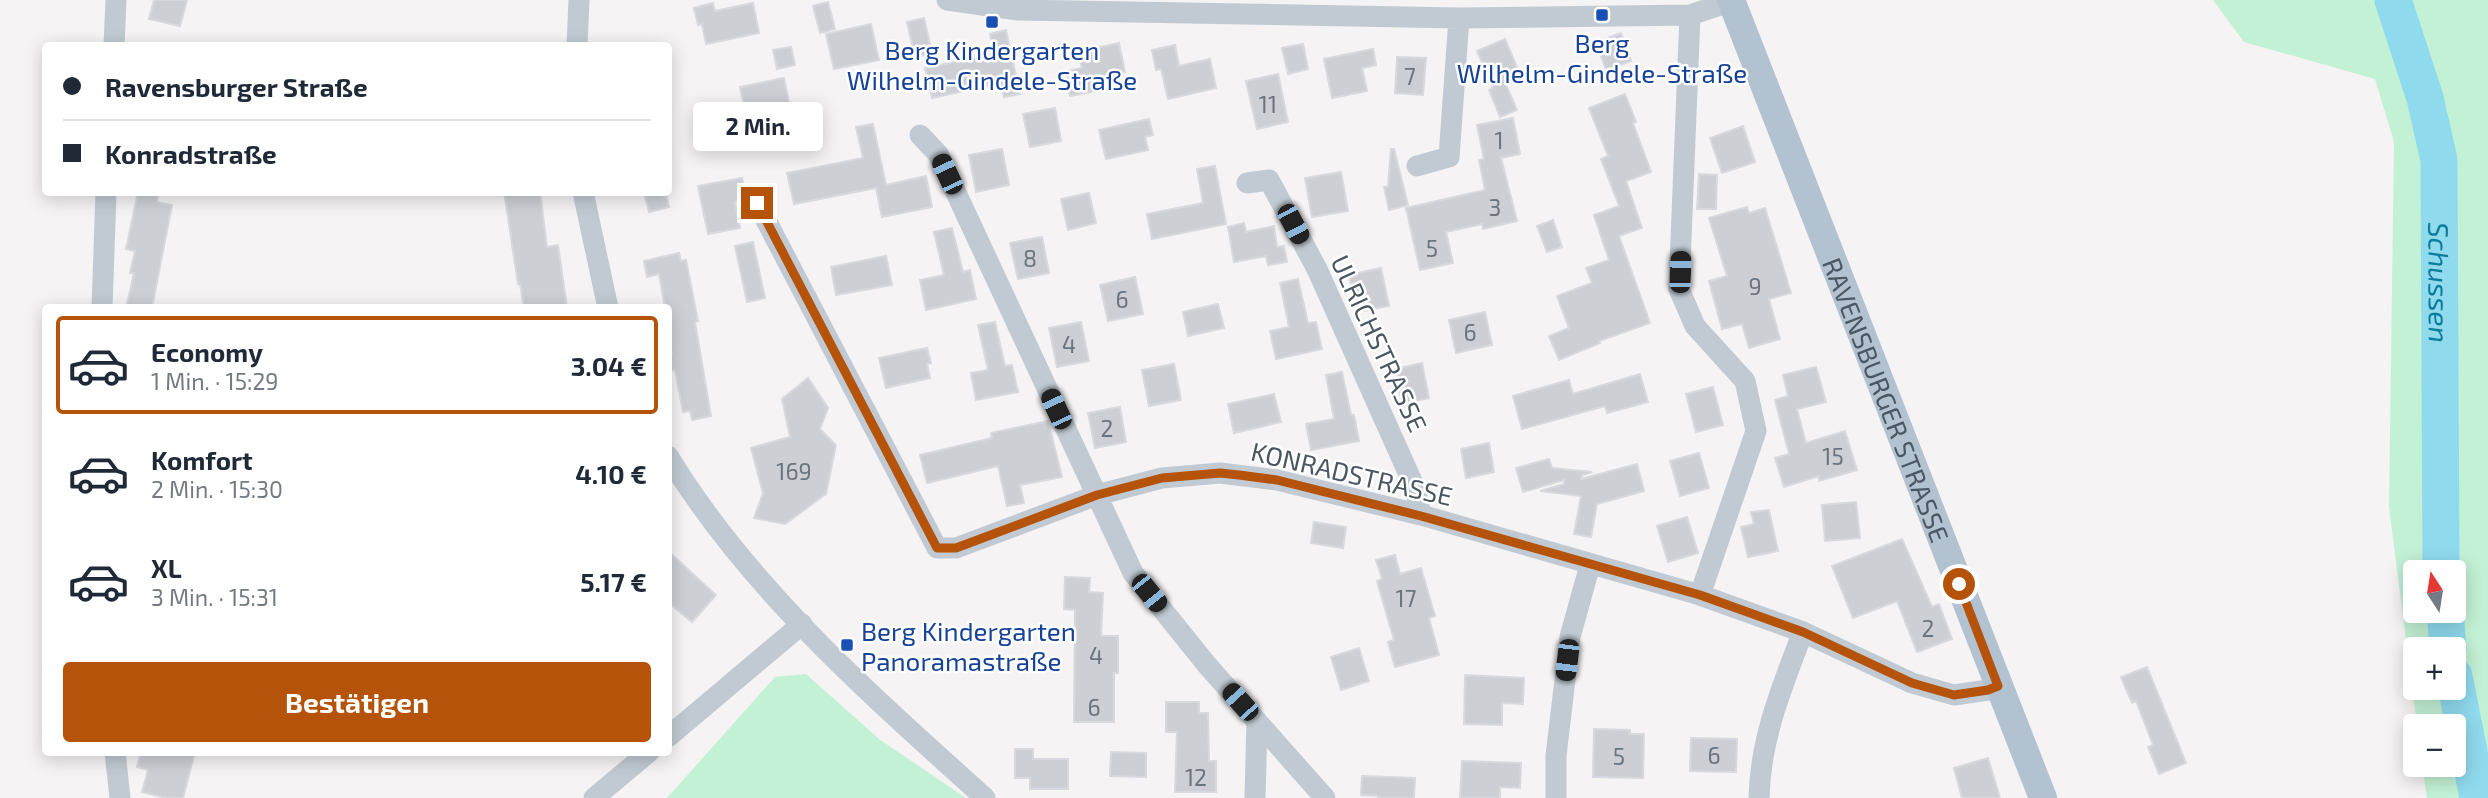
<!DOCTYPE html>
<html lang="de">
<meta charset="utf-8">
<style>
:root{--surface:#fff;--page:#f2f2f3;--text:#1f2937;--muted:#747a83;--line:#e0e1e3;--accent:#b45309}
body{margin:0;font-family:"Exo 2",sans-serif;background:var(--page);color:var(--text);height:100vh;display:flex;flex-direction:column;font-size:26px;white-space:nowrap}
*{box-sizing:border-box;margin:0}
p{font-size:23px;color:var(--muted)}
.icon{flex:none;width:38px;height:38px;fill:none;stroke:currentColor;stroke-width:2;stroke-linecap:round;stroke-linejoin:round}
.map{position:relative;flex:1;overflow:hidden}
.drawer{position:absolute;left:42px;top:304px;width:630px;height:452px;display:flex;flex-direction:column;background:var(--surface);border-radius:7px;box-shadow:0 4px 18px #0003}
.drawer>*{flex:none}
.hud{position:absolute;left:42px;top:42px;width:630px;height:154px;border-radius:7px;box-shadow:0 4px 18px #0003;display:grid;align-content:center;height:154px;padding:0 21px;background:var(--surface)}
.needle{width:46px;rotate:348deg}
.controls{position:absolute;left:2403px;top:560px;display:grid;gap:14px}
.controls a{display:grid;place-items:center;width:63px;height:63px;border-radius:7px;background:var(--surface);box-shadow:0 4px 18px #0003;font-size:35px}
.end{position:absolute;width:32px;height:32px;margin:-16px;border:9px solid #b45309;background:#fff;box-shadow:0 0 0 4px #fff}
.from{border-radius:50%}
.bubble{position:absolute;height:49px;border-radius:7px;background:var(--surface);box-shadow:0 4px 18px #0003;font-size:23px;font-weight:700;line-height:49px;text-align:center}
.car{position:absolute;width:21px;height:42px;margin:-21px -10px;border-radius:9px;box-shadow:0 0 5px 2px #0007;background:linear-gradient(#222 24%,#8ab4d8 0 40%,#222 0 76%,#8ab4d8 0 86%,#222 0)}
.hud b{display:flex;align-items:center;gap:24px;height:66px;font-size:26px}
.hud b+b{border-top:2px solid var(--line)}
.hud i{width:18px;height:18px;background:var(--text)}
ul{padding:12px 0 0;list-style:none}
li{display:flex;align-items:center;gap:21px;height:98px;margin:0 14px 10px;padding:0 7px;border:4px solid transparent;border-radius:7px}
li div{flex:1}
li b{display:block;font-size:26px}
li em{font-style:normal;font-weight:700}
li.on{border-color:var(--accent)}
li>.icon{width:63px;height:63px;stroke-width:1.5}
.action{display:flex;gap:14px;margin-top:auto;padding:14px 21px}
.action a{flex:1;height:80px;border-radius:7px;background:var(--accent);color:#fff;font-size:28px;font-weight:700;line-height:80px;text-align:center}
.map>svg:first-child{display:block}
.green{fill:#c3f1d5;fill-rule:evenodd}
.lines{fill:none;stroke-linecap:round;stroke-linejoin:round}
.river{stroke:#90daee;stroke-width:37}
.building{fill:#cdcfd5;stroke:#d7d9de;stroke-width:2}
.minor{stroke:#c1cad2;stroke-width:21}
.major{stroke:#b3c2d1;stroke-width:28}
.route{stroke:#b45309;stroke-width:9}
.transit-dot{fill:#1a4fb4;stroke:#fff;stroke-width:2.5}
.labels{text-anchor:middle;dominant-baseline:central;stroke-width:5;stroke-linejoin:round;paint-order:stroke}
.number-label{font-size:23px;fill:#6b747e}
.transit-label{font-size:26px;fill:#164399;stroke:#fff}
.street-label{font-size:26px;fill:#4a5661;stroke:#fff}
.water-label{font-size:28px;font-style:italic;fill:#0c7c9b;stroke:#fff}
</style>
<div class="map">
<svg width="2488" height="798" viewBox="0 0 2488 798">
<rect width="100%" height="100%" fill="#f5f3f3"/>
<path class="green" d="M2213 0H2488V798H2427L2422 765H2454V726H2417L2389 507 2394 142 2375 79 2244 42ZM2415 572H2454V611H2415ZM2415 649H2454V688H2415Z
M806 674 879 739 966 798H667L775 677Z"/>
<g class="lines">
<g class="river">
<path id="s1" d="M2393 0 2425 98 2439 160 2441 572"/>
<path d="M2445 611 2448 649"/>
<path d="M2454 676 2478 798"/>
</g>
</g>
<path class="building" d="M154 0H187L180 26 149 19Z
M828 2 835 29 820 33 813 6Z
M713 3 715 11 753 3 759 33 706 44 702 24 698 25 694 8Z
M924 18 932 53 915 57 907 22Z
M871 24 879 60 834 69 826 34Z
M1006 30 1020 94 1004 97 1000 83 932 98 925 68 994 54 990 34Z
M1621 33 1631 61 1606 70 1596 42Z
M1505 39 1522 79 1506 85 1517 110 1500 117 1489 90 1493 88 1477 51Z
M1119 43 1125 72 1098 77 1101 90 1070 96 1066 71 1082 68 1078 52Z
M1303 44 1308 69 1288 74 1282 48Z
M1175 45 1179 66 1210 59 1216 88 1168 99 1161 69 1156 70 1152 50Z
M791 47 795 65 777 69 773 50Z
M1373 49 1376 65 1362 68 1367 91 1332 98 1324 59Z
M1397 57 1426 58 1423 95 1395 93Z
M1278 74 1288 122 1257 129 1246 81Z
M784 78 790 107 746 116 740 87Z
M1625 94 1636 122 1633 123 1651 172 1626 181 1642 228 1619 236 1650 323 1599 341 1600 343 1559 360 1549 336 1569 328 1557 296 1592 283 1586 268 1609 260 1594 215 1619 206 1601 159 1608 156 1589 108Z
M1055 108 1061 141 1030 147 1023 114Z
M1513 118 1520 154 1501 158 1517 221 1483 229 1482 224 1446 232 1453 263 1420 270 1406 208 1485 190 1479 160 1484 159 1477 125Z
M1149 119 1153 135 1145 137 1148 150 1106 159 1099 130Z
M873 124 886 185 926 176 932 207 882 217 876 188 794 204 787 173 863 158 856 127Z
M1743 126 1755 162 1722 173 1710 138Z
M1002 149 1009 185 976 192 969 155Z
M1391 149H1394L1408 205 1389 210 1384 187H1388Z
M1215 166 1226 224 1152 239 1147 214 1203 203 1197 169Z
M1341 172 1348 211 1312 217 1305 178Z
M1699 174 1717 175 1716 209H1697Z
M742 178 746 196 745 200 735 202 740 228 708 234 698 186Z
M138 192 158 195 157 202 172 205 152 308H126L134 273H130L135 251 126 249Z
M504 192H540L547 247 558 245 567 308H524L520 284H518Z
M644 192H666L669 207 649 212Z
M1089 193 1096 223 1068 230 1061 199Z
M1747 207 1749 213 1765 208 1791 293 1769 299 1780 339 1749 348 1742 324 1722 329 1709 281 1727 276 1709 218Z
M1553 220 1562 247 1547 252 1537 226Z
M1244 223 1246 232 1274 226 1277 247 1284 246 1287 262 1268 265 1266 256 1234 262 1228 227Z
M952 228 963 272 970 270 976 299 926 310 920 280 944 275 934 232Z
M1042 237 1049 273 1018 279 1010 243Z
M753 242 765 298 747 302 735 246Z
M679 253 681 261 686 260 698 321 695 322 711 416 692 420 690 411 683 412 675 370 668 371V354L672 353 668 334V308H665L659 274 647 277 644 261Z
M886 256 892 285 836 295 831 267Z
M1381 268 1389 306 1357 312 1349 275Z
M1135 277 1143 314 1108 321 1100 285Z
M1298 279 1308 323 1316 322 1322 349 1276 359 1270 331 1289 327 1280 283Z
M1218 304 1224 328 1188 336 1183 312Z
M1485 312 1492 345 1456 353 1449 320Z
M995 322 1005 366 1012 365 1018 392 976 400 971 373 988 370 978 325Z
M1081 322 1089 361 1057 367 1049 328Z
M927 348 931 363 927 364 930 378 886 388 879 358Z
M1422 363 1429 398 1402 404 1395 369Z
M1174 364 1181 400 1149 406 1142 370Z
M1816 367 1826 402 1797 409 1806 443 1845 431 1857 470 1819 481V476L1784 487 1775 458 1789 454 1775 400 1788 396 1783 375Z
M1342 372 1351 415H1354L1359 441 1311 450 1306 424 1334 419 1326 375Z
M1640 374 1648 402 1607 413 1605 406 1522 429 1513 396 1569 380 1573 394Z
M808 378 828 408 820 429 836 445 826 494 785 524 754 518 763 493 751 448 790 437 782 399Z
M1713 387 1723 425 1696 432 1686 394Z
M1274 394 1281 422 1234 433 1228 404Z
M1120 407 1126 442 1095 448 1088 413Z
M1048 421 1062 477 1020 485 1024 503 1007 506 998 466 927 483 920 455 992 438 991 433Z
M1489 443 1494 472 1466 478 1461 449Z
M1699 453 1709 488 1680 496 1670 461Z
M1549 459 1552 468 1592 472 1582 475 1581 479 1637 464 1644 491 1597 504 1591 537 1574 534 1581 496 1540 491 1564 484V480L1523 492 1516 468Z
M1856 502 1860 538 1825 541 1822 505Z
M1769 510 1778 551 1748 557 1741 527 1754 524 1751 512Z
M1687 517 1698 553 1668 562 1657 526Z
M1314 522 1346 527 1343 548 1311 543Z
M1902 539 1932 607 1939 604 1952 639 1917 652 1897 601 1853 618 1832 566Z
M668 551 716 595 692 622 668 602Z
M1395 555 1400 574 1421 568 1435 616 1429 618 1439 655 1395 667 1388 642 1394 640 1377 581 1382 579 1376 560Z
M1065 577 1090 578 1089 592 1103 593 1101 636H1118V673H1114V722H1074L1075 610 1064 609Z
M1359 648 1369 681 1341 690 1331 657Z
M2147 667 2186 763 2159 774 2148 747 2153 745 2136 701 2132 703 2121 677Z
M1465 675 1524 678 1523 704 1502 703V725L1464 724Z
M1166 702H1199V713H1208L1209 761H1216V792H1175L1177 732H1166Z
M1594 729 1630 730V734H1644L1643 778 1593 777Z
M1691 738 1737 739 1736 772 1690 771Z
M1015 749H1033V759H1068V789H1030V778H1015Z
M141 752H195L183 798H166L142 792 148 770 137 767Z
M1111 752 1146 753V777L1110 776Z
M1988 758 2000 798H1962L1954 768Z
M1462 761 1521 763 1520 788 1500 787V798H1460Z
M1362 776 1415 778 1414 798H1378V796L1361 795Z"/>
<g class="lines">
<path class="minor" d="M947 0 1018 10 1459 18 1690 15 1732 1
M1690 15 1679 289 1695 326 1745 381 1756 431 1700 595
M114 46 116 0
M577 46 579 0
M920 135 938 154 1133 573 1207 665 1325 798
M1417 166 1449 157 1459 18
M1247 183 1269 180 1317 269 1415 488 1421 515
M583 192 608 308
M757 203 937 548H956L1097 495 1162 478 1220 473 1277 480 1421 515 1700 595 1803 632 1912 683 1954 695 1988 690 1999 686
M102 308 106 192
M668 456C750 590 870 694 985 798
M668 737 802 624
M115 752 120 798
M594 798 649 752
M1255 798 1257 721
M1556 798V756L1570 637 1590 565
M1759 798C1760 740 1782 686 1803 632"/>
<path class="major" id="s2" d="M1731 0 2043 798"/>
</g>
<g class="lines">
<path class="route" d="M757 203 937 548H956L1097 495 1162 478 1220 473 1239 475 1277 480 1421 516 1700 595 1803 632 1912 683 1954 695 1988 690 1998 686 1959 584"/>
</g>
<g class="transit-dot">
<rect x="1595" y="8" width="14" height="14" rx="3.5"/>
<rect x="985" y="15" width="14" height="14" rx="3.5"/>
<rect x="840" y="638" width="14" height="14" rx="3.5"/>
</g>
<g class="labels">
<g class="number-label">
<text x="1410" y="76">7</text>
<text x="1268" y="104">11</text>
<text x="1499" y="140">1</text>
<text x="1495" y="207">3</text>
<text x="1432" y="248">5</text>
<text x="1030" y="258">8</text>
<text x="1755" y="286">9</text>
<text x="1122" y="299">6</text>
<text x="1470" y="332">6</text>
<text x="1069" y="344">4</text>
<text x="1107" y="428">2</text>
<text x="1833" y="456">15</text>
<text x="794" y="471">169</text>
<text x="1406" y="598">17</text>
<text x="1928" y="628">2</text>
<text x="1096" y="655">4</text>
<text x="1094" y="707">6</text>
<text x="1714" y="755">6</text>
<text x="1619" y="756">5</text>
<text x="1196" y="777">12</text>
</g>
<g class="transit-label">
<text x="1602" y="42">Berg<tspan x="1602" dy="30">Wilhelm-Gindele-Straße</tspan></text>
<text x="992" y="49">Berg Kindergarten<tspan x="992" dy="30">Wilhelm-Gindele-Straße</tspan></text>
<text x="861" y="630" text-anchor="start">Berg Kindergarten<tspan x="861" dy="30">Panoramastraße</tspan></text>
</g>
<g class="street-label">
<text transform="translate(1380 343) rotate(65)">ULRICHSTRASSE</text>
<text stroke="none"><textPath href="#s2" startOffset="429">RAVENSBURGER STRASSE</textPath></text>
<text transform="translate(1352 473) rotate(13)">KONRADSTRASSE</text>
</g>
<g class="water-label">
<text stroke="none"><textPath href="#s1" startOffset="289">Schussen</textPath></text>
</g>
</g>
</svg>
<div class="controls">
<a><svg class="needle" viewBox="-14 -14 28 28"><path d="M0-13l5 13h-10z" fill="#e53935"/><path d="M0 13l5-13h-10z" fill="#747a83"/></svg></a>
<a>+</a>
<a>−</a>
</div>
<i class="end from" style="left:1959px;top:584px"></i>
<i class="end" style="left:757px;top:203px"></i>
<div class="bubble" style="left:693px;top:102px;width:130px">2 Min.</div>
<i class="car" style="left:947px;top:174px;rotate:335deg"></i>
<i class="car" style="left:1293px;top:224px;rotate:152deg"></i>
<i class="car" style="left:1680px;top:272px;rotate:2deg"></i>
<i class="car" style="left:1056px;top:409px;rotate:335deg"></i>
<i class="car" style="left:1149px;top:593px;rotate:141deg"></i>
<i class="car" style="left:1567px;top:660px;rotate:187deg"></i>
<i class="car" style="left:1240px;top:702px;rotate:318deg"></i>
<div class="hud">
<b><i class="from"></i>Ravensburger Straße</b>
<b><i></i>Konradstraße</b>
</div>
<section class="drawer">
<ul>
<li class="on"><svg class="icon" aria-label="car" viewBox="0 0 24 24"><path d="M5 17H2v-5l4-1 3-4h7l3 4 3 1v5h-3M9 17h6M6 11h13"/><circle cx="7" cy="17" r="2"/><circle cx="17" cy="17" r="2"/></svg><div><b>Economy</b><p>1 Min. · 15:29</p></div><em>3.04 €</em></li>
<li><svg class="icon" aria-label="car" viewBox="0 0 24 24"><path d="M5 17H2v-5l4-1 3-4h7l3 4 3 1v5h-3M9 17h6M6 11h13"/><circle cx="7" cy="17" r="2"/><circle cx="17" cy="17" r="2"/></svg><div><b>Komfort</b><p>2 Min. · 15:30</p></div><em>4.10 €</em></li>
<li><svg class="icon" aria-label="car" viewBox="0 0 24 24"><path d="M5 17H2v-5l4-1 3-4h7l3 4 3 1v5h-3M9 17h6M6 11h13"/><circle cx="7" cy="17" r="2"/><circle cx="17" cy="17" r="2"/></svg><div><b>XL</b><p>3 Min. · 15:31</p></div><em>5.17 €</em></li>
</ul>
<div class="action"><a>Bestätigen</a></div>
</section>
</div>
